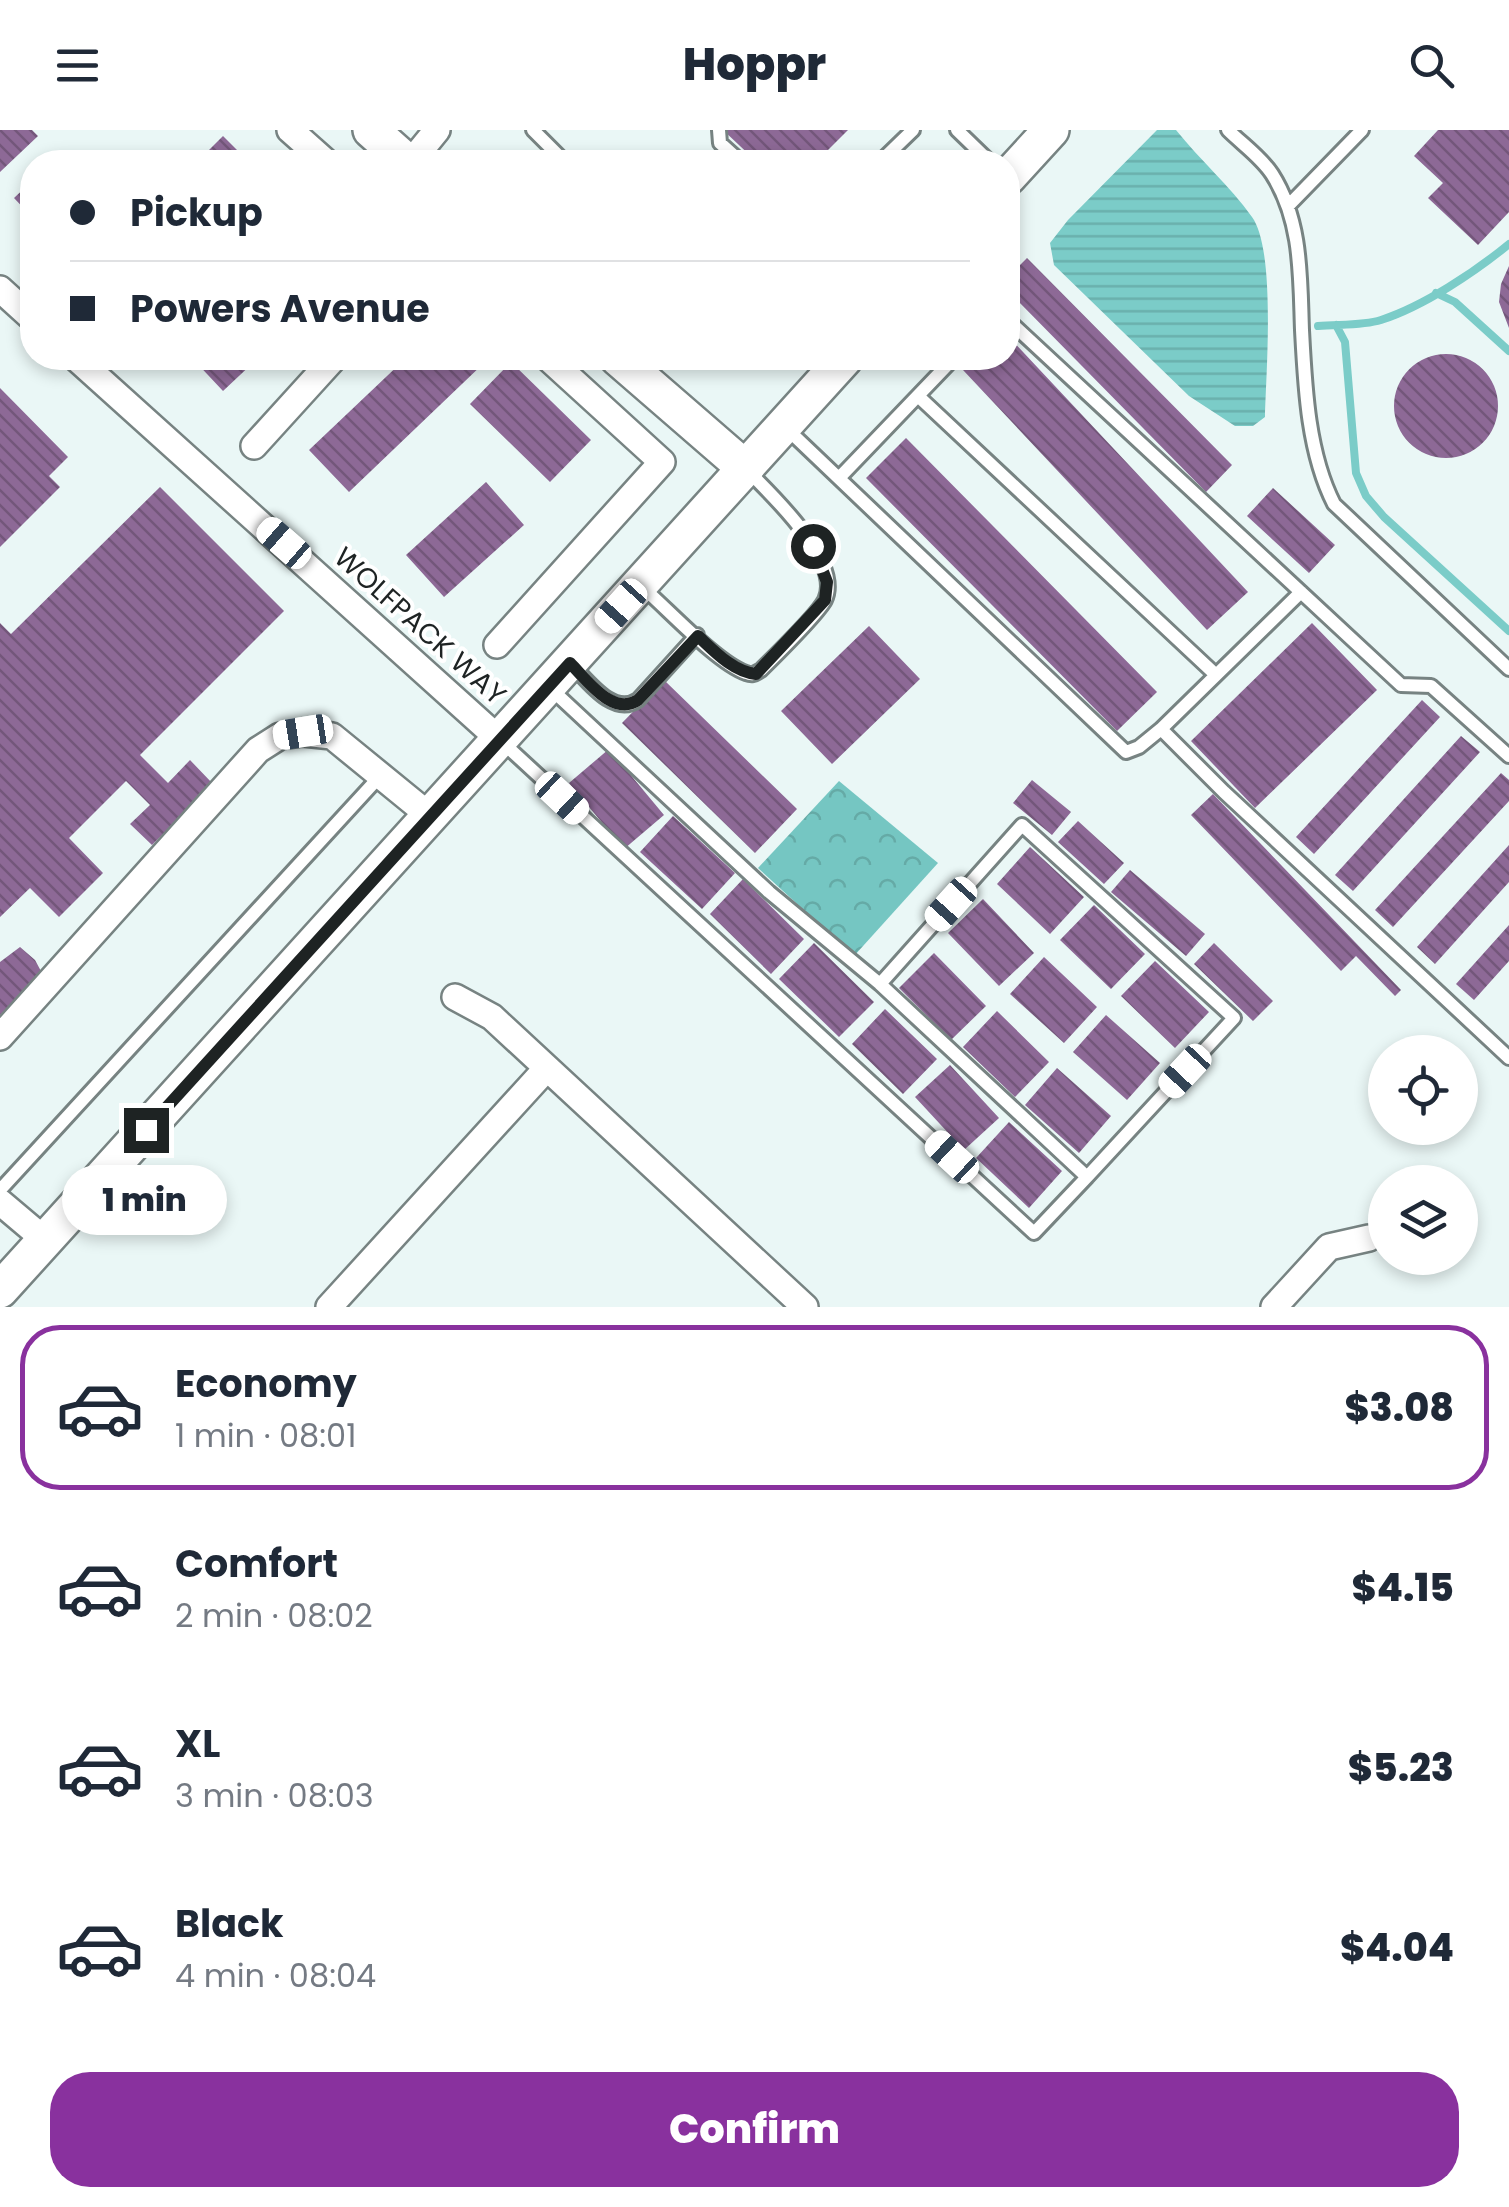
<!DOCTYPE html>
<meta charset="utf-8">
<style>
:root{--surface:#fff;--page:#f2f2f3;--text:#1f2937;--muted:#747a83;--line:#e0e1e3;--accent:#89319e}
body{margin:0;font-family:Poppins,sans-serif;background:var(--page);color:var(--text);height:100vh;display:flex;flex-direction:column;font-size:38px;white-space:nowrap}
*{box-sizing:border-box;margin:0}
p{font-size:32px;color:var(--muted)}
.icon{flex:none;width:55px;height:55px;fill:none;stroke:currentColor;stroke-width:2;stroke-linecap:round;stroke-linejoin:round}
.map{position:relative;height:1177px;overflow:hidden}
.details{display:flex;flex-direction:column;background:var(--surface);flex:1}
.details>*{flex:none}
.hud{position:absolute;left:20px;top:20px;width:1000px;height:220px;border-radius:40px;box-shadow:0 5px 15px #0003;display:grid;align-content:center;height:220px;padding:0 50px;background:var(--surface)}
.tools{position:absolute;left:1368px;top:905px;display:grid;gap:20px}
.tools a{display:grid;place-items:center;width:110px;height:110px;border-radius:50%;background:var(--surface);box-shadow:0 5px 15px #0003;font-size:50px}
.end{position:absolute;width:45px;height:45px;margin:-22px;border:12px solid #1e2323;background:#fff;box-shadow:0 0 0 5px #fff}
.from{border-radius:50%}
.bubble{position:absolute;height:70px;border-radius:35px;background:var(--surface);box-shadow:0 5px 15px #0003;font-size:32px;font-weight:800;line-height:70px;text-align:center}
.car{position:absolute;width:30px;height:60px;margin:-30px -15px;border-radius:12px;box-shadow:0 0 8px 2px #0007;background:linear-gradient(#fff 24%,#345 0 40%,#fff 0 76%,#345 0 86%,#fff 0)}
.hud b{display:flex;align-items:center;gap:35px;height:95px;font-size:38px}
.hud b+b{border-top:2px solid var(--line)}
.hud i{width:25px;height:25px;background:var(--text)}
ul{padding:18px 0 0;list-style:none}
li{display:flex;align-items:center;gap:30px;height:165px;margin:0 20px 15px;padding:0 30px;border:5px solid transparent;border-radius:40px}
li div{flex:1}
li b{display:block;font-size:38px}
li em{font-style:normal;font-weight:800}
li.selected{border-color:var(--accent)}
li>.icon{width:90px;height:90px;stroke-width:1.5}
.action{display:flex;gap:20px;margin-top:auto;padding:20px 50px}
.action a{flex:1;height:115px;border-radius:40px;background:var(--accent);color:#fff;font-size:40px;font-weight:800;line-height:115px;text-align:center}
header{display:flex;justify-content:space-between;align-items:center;height:130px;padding:0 50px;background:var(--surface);font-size:45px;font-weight:800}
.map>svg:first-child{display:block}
.forest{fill:url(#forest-crowns)}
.water{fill:url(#water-rules)}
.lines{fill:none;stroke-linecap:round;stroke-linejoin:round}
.stream{stroke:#7bccc8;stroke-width:8}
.building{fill:url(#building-back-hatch)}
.lane-casing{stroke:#778382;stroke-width:18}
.street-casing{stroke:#778382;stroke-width:30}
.secondary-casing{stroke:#778382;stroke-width:40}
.lane{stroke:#fff;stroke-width:12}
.street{stroke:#fff;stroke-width:25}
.secondary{stroke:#fff;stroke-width:35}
.route{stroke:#1e2323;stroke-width:12}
.labels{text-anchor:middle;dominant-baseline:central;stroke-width:8;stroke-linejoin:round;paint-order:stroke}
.street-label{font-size:28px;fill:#1e2323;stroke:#fff}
</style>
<header><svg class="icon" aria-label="menu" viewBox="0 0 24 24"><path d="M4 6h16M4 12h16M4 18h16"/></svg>Hoppr<svg class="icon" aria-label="search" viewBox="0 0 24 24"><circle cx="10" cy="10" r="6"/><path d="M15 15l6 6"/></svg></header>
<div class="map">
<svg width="1509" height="1177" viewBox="0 0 1509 1177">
<defs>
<pattern id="forest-crowns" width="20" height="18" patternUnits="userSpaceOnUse" patternTransform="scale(2.5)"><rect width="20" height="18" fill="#75c6c2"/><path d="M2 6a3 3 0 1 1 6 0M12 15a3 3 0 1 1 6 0" fill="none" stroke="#65aaa6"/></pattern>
<pattern id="water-rules" width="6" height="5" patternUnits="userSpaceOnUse" patternTransform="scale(2.5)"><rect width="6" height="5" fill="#7bccc8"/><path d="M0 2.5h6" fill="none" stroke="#6aafac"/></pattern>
<pattern id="building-back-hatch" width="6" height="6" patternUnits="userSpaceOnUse" patternTransform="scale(2.5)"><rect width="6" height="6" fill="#8d6996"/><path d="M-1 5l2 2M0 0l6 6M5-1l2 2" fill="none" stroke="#73567a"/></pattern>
</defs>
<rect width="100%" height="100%" fill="#eaf7f6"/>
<path class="forest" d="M839 651 938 733 854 826 758 738Z"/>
<path class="water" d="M1157 0H1176C1200 30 1230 56 1252 87 1276 120 1266 243 1265 287L1253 296H1235L1189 266 1054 135 1050 113 1068 90Z"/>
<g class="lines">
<path class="stream" d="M1436 163 1455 172 1509 221
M1336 195 1345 212 1356 343 1366 366 1384 387 1509 501
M1318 196C1338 194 1362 196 1381 190 1424 176 1475 142 1509 114"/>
</g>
<path class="building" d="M0 0H32L38 6 0 42Z
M723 0H848L816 32H757Z
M1438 0H1509V82L1478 115 1428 68 1443 53 1414 26Z
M223 6 249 32H197Z
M32 51V87L14 68Z
M1027 128 1232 335 1206 362 1008 161V147Z
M1509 136V198L1499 172 1501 154Z
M1008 206 1248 462 1207 500 963 240 976 228H1008Z
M1394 276a52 52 0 1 1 104 0a52 52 0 1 1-104 0Z
M192 228H258L223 261Z
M406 228H480L485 232 349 362 309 320Z
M511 232 591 310 550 352 470 274Z
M0 258 68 327 49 346 60 357 0 417Z
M906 308 1157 562 1117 601 866 348Z
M486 352 524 395 444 467 406 425Z
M160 357 284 481 140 625 168 653 190 630 213 654 152 715 130 694 150 675 126 651 69 708 103 743 59 787 30 758 0 787V493L11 504Z
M1273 358 1335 415 1309 443 1247 386Z
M1312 493 1377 560 1255 678 1191 611Z
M869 496 920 549 832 634 781 581Z
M664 550 797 679 755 723 622 593Z
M1422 570 1440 587 1314 724 1296 707Z
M1461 606 1480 622 1353 761 1335 745Z
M609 619 664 685 624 719 569 653Z
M1501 643 1509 650V671L1393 797 1375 780Z
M1032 650 1071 682 1052 705 1013 673Z
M1213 664 1401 860 1395 866 1356 826 1341 841 1191 685Z
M673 686 735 743 702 779 640 722Z
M1078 691 1124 733 1104 754 1058 712Z
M1509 715V752L1435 834 1417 817Z
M1030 717 1084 767 1050 804 997 754Z
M1130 740 1205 804 1186 826 1111 762Z
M743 749 804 809 771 844 710 784Z
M983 769 1034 823 999 856 948 803Z
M1094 775 1145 824 1111 859 1060 810Z
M1509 795V831L1474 870 1456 854Z
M814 813 874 872 839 907 779 849Z
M1214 813 1273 871 1253 891 1194 834Z
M20 817 35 830 42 843 0 885V832Z
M934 823 986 876 951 910 899 858Z
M1044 827 1097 877 1064 913 1010 864Z
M1155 831 1209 882 1175 918 1121 866Z
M885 879 937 929 903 964 852 914Z
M997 881 1049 932 1015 967 963 917Z
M1106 885 1160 933 1127 970 1073 922Z
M950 935 999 988 964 1020 915 967Z
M1057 938 1111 986 1079 1023 1025 975Z
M1009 992 1062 1041 1029 1078 976 1028Z"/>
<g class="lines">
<g class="lane-casing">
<path id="lane" d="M533 0 565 32
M719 0 720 13 741 32
M957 0 990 32
M1228 0C1242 14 1261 27 1272 44 1302 91 1300 146 1302 200 1305 258 1308 323 1334 374L1509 539
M880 32 913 0
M1289 75 1362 0
M1008 190 1401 555 1431 556 1509 626
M918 266 1216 545
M785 297 1126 622 1139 617 1161 599 1224 662 1509 928
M839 348 954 228
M641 456C667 478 717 533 746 543 754 546 755 543 761 540 775 526 818 484 825 470 843 432 771 364 747 340
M571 534C588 551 613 587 638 570L697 505
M550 558 769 762 880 854 1022 695 1234 888 1087 1047 880 854
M1161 599 1301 462
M501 611 1034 1103 1087 1047
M0 1060 381 645"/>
</g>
<g class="street-casing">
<path id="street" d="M290 0 326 32
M411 32 437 0
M0 159 32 188
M76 228 500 610
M254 316 334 228
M497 515 662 332 548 228
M455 867 492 887 805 1177
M0 907 258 620 280 606 303 603 332 606 430 686
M0 1072 45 1110
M329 1177 547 938
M1274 1177 1329 1117 1369 1108"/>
</g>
<g class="secondary-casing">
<path id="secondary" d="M371 0 407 32
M1008 47 1051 0
M618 228 746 339
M0 1160 845 228"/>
</g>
<use href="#lane" class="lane"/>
<use href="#street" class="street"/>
<use href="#secondary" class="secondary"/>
</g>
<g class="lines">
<path class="route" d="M146 1000 570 533C587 550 613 587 638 570L698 506C713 520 733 542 756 544L825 470 827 452 813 416"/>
</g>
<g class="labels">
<g class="street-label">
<text transform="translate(420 496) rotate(42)">WOLFPACK WAY</text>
</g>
</g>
</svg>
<div class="tools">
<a><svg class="icon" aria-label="locate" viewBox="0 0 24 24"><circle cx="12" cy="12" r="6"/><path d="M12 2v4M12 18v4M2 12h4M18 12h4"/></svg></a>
<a><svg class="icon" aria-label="layers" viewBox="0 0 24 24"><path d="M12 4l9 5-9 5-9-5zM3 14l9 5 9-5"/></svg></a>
</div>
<i class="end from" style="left:813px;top:416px"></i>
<i class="end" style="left:146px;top:1000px"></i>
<div class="bubble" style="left:62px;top:1035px;width:165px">1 min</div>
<i class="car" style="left:284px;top:413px;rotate:311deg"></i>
<i class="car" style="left:621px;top:476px;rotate:222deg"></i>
<i class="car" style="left:303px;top:602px;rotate:261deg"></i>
<i class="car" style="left:562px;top:668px;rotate:133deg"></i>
<i class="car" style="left:951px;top:774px;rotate:222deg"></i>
<i class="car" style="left:1185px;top:941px;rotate:223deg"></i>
<i class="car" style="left:952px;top:1027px;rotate:313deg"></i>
<div class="hud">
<b><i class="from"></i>Pickup</b>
<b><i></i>Powers Avenue</b>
</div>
</div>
<section class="details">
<ul>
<li class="selected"><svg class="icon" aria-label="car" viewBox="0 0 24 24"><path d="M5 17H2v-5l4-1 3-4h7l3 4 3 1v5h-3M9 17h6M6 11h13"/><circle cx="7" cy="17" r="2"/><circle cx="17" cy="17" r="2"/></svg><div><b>Economy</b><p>1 min · 08:01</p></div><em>$3.08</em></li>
<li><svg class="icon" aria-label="car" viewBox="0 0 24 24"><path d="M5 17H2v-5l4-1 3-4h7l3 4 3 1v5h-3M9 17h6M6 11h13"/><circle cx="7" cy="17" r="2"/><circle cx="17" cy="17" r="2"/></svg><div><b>Comfort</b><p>2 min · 08:02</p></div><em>$4.15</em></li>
<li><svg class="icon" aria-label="car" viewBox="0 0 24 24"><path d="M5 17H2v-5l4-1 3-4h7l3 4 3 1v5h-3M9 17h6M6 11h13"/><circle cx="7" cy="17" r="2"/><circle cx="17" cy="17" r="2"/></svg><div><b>XL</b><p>3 min · 08:03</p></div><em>$5.23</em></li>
<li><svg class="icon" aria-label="car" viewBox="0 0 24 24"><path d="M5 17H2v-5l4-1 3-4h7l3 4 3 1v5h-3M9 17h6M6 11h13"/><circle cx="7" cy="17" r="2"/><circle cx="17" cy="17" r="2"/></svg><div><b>Black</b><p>4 min · 08:04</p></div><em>$4.04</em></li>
</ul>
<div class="action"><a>Confirm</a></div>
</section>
